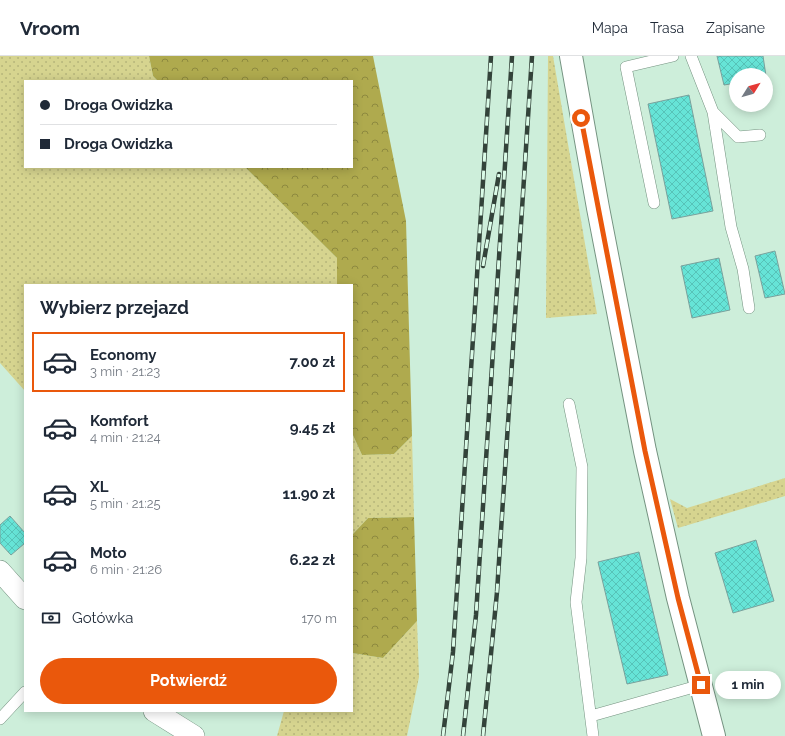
<!DOCTYPE html>
<html lang="pl">
<meta charset="utf-8">
<style>
:root{--surface:#fff;--page:#f6f6f7;--text:#1f2937;--muted:#747a83;--line:#e0e1e3;--accent:#ea580c}
body{margin:0;font-family:Raleway,sans-serif;background:var(--page);color:var(--text);height:100vh;display:flex;flex-direction:column;font-size:15px;white-space:nowrap}
*{box-sizing:border-box;margin:0}
p{font-size:13px;color:var(--muted)}
.icon{flex:none;width:22px;height:22px;fill:none;stroke:currentColor;stroke-width:2;stroke-linecap:round;stroke-linejoin:round}
.map{position:relative;flex:1;overflow:hidden}
.side{position:absolute;left:24px;top:228px;width:329px;height:428px;display:flex;flex-direction:column;background:var(--surface);border-radius:0px;box-shadow:0 2px 10px #0003}
.side>*{flex:none}
.hud{position:absolute;left:24px;top:24px;width:329px;height:88px;border-radius:0px;box-shadow:0 2px 10px #0003;display:grid;align-content:center;height:88px;padding:0 16px;background:var(--surface)}
.needle{width:26px;rotate:53deg}
.controls{position:absolute;left:729px;top:12px;display:grid;gap:8px}
.controls a{display:grid;place-items:center;width:44px;height:44px;border-radius:50%;background:var(--surface);box-shadow:0 2px 10px #0003;font-size:20px}
.end{position:absolute;width:18px;height:18px;margin:-9px;border:5px solid #ea580c;background:#fff;box-shadow:0 0 0 2px #fff}
.from{border-radius:50%}
.bubble{position:absolute;height:28px;border-radius:14px;background:var(--surface);box-shadow:0 2px 10px #0003;font-size:13px;font-weight:700;line-height:28px;text-align:center}
.hud b{display:flex;align-items:center;gap:14px;height:38px;font-size:15px}
.hud b+b{border-top:1px solid var(--line)}
.hud i{width:10px;height:10px;background:var(--text)}
ul{padding:0;list-style:none}
li{display:flex;align-items:center;gap:12px;height:60px;margin:0 8px 6px;padding:0 8px;border:2px solid transparent;border-radius:0px}
li div{flex:1}
li b{display:block;font-size:15px}
li em{font-style:normal;font-weight:700}
li.on{border-color:var(--accent)}
li>.icon{width:36px;height:36px;stroke-width:1.5}
h2{padding:0 16px;font-size:18px;line-height:48px}
.pay{display:flex;align-items:center;gap:10px;height:44px;padding:0 16px;font-size:15px}
.pay p{margin-inline-start:auto}
.cta{display:flex;gap:8px;margin-top:auto;padding:8px 16px}
.cta a{flex:1;height:46px;border-radius:24px;background:var(--accent);color:#fff;font-size:16px;font-weight:700;line-height:46px;text-align:center}
header{display:flex;align-items:center;gap:24px;box-sizing:border-box;height:56px;padding:0 20px;background:var(--surface);border-bottom:1px solid var(--line)}
header strong{font-size:19px}
nav{display:flex;gap:22px;margin-inline-start:auto;font-size:14px}
.map>svg:first-child{display:block}
.grass{fill:url(#grass-dots)}
.forest{fill:url(#forest-crowns)}
.building{fill:url(#building-cross-hatch);stroke:#7aa19c}
.lines{fill:none;stroke-linecap:round;stroke-linejoin:round}
.service-casing{stroke:#759381;stroke-width:12}
.minor-casing{stroke:#759381;stroke-width:22}
.tertiary-casing{stroke:#759381;stroke-width:24}
.service{stroke:#fff;stroke-width:11}
.minor{stroke:#fff;stroke-width:21}
.tertiary{stroke:#fff;stroke-width:22}
.rail-casing{stroke:#33433a;stroke-width:4.5}
.rail{stroke:#dafbe7;stroke-width:3;stroke-dasharray:9;stroke-linecap:butt}
.route{stroke:#ea580c;stroke-width:5}
</style>
<header>
<strong>Vroom</strong>
<nav><a>Mapa</a><a>Trasa</a><a>Zapisane</a></nav>
</header>
<div class="map">
<svg width="785" height="680" viewBox="0 0 785 680">
<defs>
<pattern id="grass-dots" width="8" height="8" patternUnits="userSpaceOnUse"><rect width="8" height="8" fill="#d6d48f"/><path d="M2 2h.1M6 6h.1" fill="none" stroke="#b6b57a" stroke-width="1.8" stroke-linecap="round"/></pattern>
<pattern id="forest-crowns" width="20" height="18" patternUnits="userSpaceOnUse"><rect width="20" height="18" fill="#afaa4e"/><path d="M2 6a3 3 0 1 1 6 0M12 15a3 3 0 1 1 6 0" fill="none" stroke="#8d893f"/></pattern>
<pattern id="building-cross-hatch" width="8" height="8" patternUnits="userSpaceOnUse"><rect width="8" height="8" fill="#66e4d7"/><path d="M0 0l8 8M0 8l8-8" fill="none" stroke="#57c3b8"/></pattern>
</defs>
<rect width="100%" height="100%" fill="#cdeeda"/>
<path class="grass" d="M0 0H149L153 20 158 25H25V111H245L337 202V229H25V335L0 307Z
M548 0H553L597 258 546 262Z
M352 377 362 399 394 398 412 380 414 461 368 462 352 479Z
M785 422V440L678 472 670 443 687 452Z
M417 565 419 621 407 680H277L284 655H352V597L383 602Z"/>
<path class="forest" d="M149 0H373L406 165 412 380 394 398 362 399 352 377V229H337V202L245 111H352V25H158L153 20Z
M414 461 417 565 383 602 352 597V479L368 462Z"/>
<path class="building" d="M717 0H763L766 20 736 19V27L724 29Z
M689 39 713 155 672 163 648 48Z
M775 195 785 238 765 242 755 200Z
M719 202 730 254 692 262 681 210Z
M10 460 25 477V487L11 499 0 487V469Z
M756 484 774 545 733 557 715 497Z
M639 496 668 619 627 628 598 506Z"/>
<g class="lines">
<g class="service-casing">
<path id="service" d="M691 0 713 56 738 81 760 79
M713 56 731 171 743 213 749 252
M654 147 626 11 673 0
M569 348 582 411 581 502 576 546 593 680
M591 660 701 629
M0 663 25 636"/>
</g>
<g class="minor-casing">
<path id="minor" d="M0 515 25 543
M154 655 194 680"/>
</g>
<g class="tertiary-casing">
<path id="tertiary" d="M571 0 598 152 645 395 678 542 714 680"/>
</g>
<use href="#service" class="service"/>
<use href="#minor" class="minor"/>
<use href="#tertiary" class="tertiary"/>
<g class="rail-casing">
<path id="rail" d="M483 210 499 118
M443 680 453 596 491 0
M463 680 476 559 512 0
M483 680 497 536 532 0"/>
</g>
<use href="#rail" class="rail"/>
</g>
<g class="lines">
<path class="route" d="M581 62 645 395 678 542 701 629"/>
</g>
</svg>
<div class="controls">
<a><svg class="needle" viewBox="-14 -14 28 28"><path d="M0-13l5 13h-10z" fill="#e53935"/><path d="M0 13l5-13h-10z" fill="#747a83"/></svg></a>
</div>
<i class="end from" style="left:581px;top:62px"></i>
<i class="end" style="left:701px;top:629px"></i>
<div class="bubble" style="left:715px;top:615px;width:66px">1 min</div>
<div class="hud">
<b><i class="from"></i>Droga Owidzka</b>
<b><i></i>Droga Owidzka</b>
</div>
<section class="side">
<h2>Wybierz przejazd</h2>
<ul>
<li class="on"><svg class="icon" aria-label="car" viewBox="0 0 24 24"><path d="M5 17H2v-5l4-1 3-4h7l3 4 3 1v5h-3M9 17h6M6 11h13"/><circle cx="7" cy="17" r="2"/><circle cx="17" cy="17" r="2"/></svg><div><b>Economy</b><p>3 min · 21:23</p></div><em>7.00 zł</em></li>
<li><svg class="icon" aria-label="car" viewBox="0 0 24 24"><path d="M5 17H2v-5l4-1 3-4h7l3 4 3 1v5h-3M9 17h6M6 11h13"/><circle cx="7" cy="17" r="2"/><circle cx="17" cy="17" r="2"/></svg><div><b>Komfort</b><p>4 min · 21:24</p></div><em>9.45 zł</em></li>
<li><svg class="icon" aria-label="car" viewBox="0 0 24 24"><path d="M5 17H2v-5l4-1 3-4h7l3 4 3 1v5h-3M9 17h6M6 11h13"/><circle cx="7" cy="17" r="2"/><circle cx="17" cy="17" r="2"/></svg><div><b>XL</b><p>5 min · 21:25</p></div><em>11.90 zł</em></li>
<li><svg class="icon" aria-label="car" viewBox="0 0 24 24"><path d="M5 17H2v-5l4-1 3-4h7l3 4 3 1v5h-3M9 17h6M6 11h13"/><circle cx="7" cy="17" r="2"/><circle cx="17" cy="17" r="2"/></svg><div><b>Moto</b><p>6 min · 21:26</p></div><em>6.22 zł</em></li>
</ul>
<div class="pay"><svg class="icon" aria-label="cash" viewBox="0 0 24 24"><path d="M3 7h18v10H3z"/><circle cx="12" cy="12" r="2"/></svg>Gotówka<p>170 m</p></div>
<div class="cta"><a>Potwierdź</a></div>
</section>
</div>
